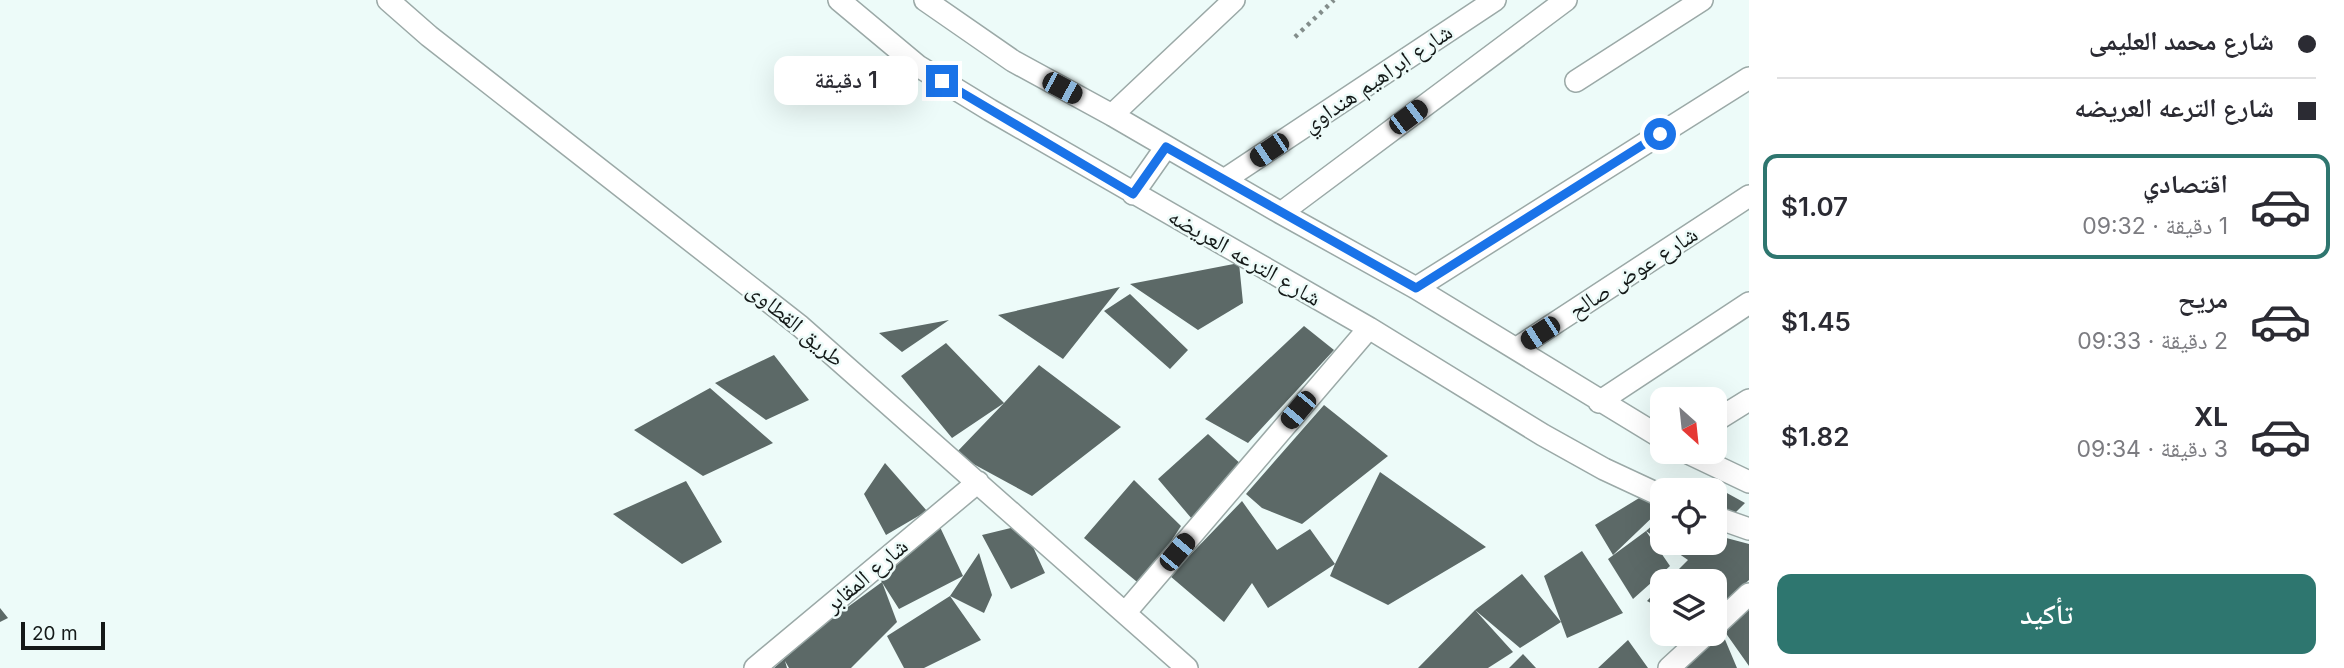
<!DOCTYPE html>
<html lang="ar">
<meta charset="utf-8">
<style>
:root{--surface:#fff;--page:#f7f7f7;--text:#2b2b33;--muted:#7c7c81;--line:#e1e1e2;--accent:#2e766f}
body{margin:0;font-family:Inter,"Noto Naskh Arabic",sans-serif;background:var(--page);color:var(--text);direction:rtl;height:100vh;display:flex;flex-direction:column;font-size:26px;white-space:nowrap}
*{box-sizing:border-box;margin:0}
p{font-size:23px;color:var(--muted)}
.icon{flex:none;width:38px;height:38px;fill:none;stroke:currentColor;stroke-width:2;stroke-linecap:round;stroke-linejoin:round}
.map{position:relative;flex:1;overflow:hidden;direction:ltr}
.sheet{display:flex;flex-direction:column;background:var(--surface);width:595px}
.sheet>*{flex:none}
.banner{display:grid;align-content:center;height:154px;padding:0 28px;background:var(--surface)}
.needle{width:46px;rotate:153deg}
.tools{position:absolute;left:1650px;top:387px;display:grid;gap:14px}
.tools a{display:grid;place-items:center;width:77px;height:77px;border-radius:14px;background:var(--surface);box-shadow:0 7px 28px #0002;font-size:35px}
.scale{position:absolute;left:21px;bottom:18px;width:84px;box-sizing:border-box;padding-left:7px;border:4px solid #141918;border-top:0;font-size:19px;line-height:24px;white-space:nowrap;color:#141918;-webkit-text-stroke:5px #edfbf9;paint-order:stroke}
.end{position:absolute;width:32px;height:32px;margin:-16px;border:9px solid #1a73e8;background:#fff;box-shadow:0 0 0 4px #fff}
.from{border-radius:50%}
.bubble{position:absolute;height:49px;border-radius:14px;background:var(--surface);box-shadow:0 7px 28px #0002;font-size:23px;font-weight:600;line-height:49px;text-align:center;direction:rtl}
.car{position:absolute;width:21px;height:42px;margin:-21px -10px;border-radius:9px;box-shadow:0 0 5px 2px #0007;background:linear-gradient(#222 24%,#8ab4d8 0 40%,#222 0 76%,#8ab4d8 0 86%,#222 0)}
.banner b{display:flex;align-items:center;gap:24px;height:66px;font-size:26px}
.banner b+b{border-top:2px solid var(--line)}
.banner i{width:18px;height:18px;background:var(--text)}
ul{padding:0;list-style:none}
li{display:flex;align-items:center;gap:21px;height:105px;margin:0 14px 10px;padding:0 14px;border:4px solid transparent;border-radius:14px}
li div{flex:1}
li b{display:block;font-size:26px}
li em{font-style:normal;font-weight:600}
li.selected{border-color:var(--accent)}
li>.icon{width:63px;height:63px;stroke-width:1.5}
.primary-button{display:flex;gap:14px;margin-top:auto;padding:14px 28px}
.primary-button a{flex:1;height:80px;border-radius:14px;background:var(--accent);color:#fff;font-size:28px;font-weight:600;line-height:80px;text-align:center}
main{display:flex;flex:1;min-height:0}
.map>svg:first-child{display:block}
.building{fill:#5c6967}
.lines{fill:none;stroke-linecap:round;stroke-linejoin:round}
.minor-casing{stroke:#9ba9a7;stroke-width:24}
.path{stroke:#838d8b;stroke-width:4.5;stroke-dasharray:3.5 5;stroke-linecap:butt}
.minor{stroke:#fff;stroke-width:21}
.route{stroke:#1a73e8;stroke-width:9}
.labels{text-anchor:middle;dominant-baseline:central;stroke-width:5;stroke-linejoin:round;paint-order:stroke}
.street-label{font-size:23px;fill:#141918;stroke:#edfbf9}
</style>
<main>
<section class="sheet">
<div class="banner">
<b><i class="from"></i>شارع محمد العليمى</b>
<b><i></i>شارع الترعه العريضه</b>
</div>
<ul>
<li class="selected"><svg class="icon" aria-label="car" viewBox="0 0 24 24"><path d="M5 17H2v-5l4-1 3-4h7l3 4 3 1v5h-3M9 17h6M6 11h13"/><circle cx="7" cy="17" r="2"/><circle cx="17" cy="17" r="2"/></svg><div><b>اقتصادي</b><p>1 دقيقة · 09:32</p></div><em>$1.07</em></li>
<li><svg class="icon" aria-label="car" viewBox="0 0 24 24"><path d="M5 17H2v-5l4-1 3-4h7l3 4 3 1v5h-3M9 17h6M6 11h13"/><circle cx="7" cy="17" r="2"/><circle cx="17" cy="17" r="2"/></svg><div><b>مريح</b><p>2 دقيقة · 09:33</p></div><em>$1.45</em></li>
<li><svg class="icon" aria-label="car" viewBox="0 0 24 24"><path d="M5 17H2v-5l4-1 3-4h7l3 4 3 1v5h-3M9 17h6M6 11h13"/><circle cx="7" cy="17" r="2"/><circle cx="17" cy="17" r="2"/></svg><div><b>XL</b><p>3 دقيقة · 09:34</p></div><em>$1.82</em></li>
</ul>
<div class="primary-button"><a>تأكيد</a></div>
</section>
<div class="map">
<svg width="1749" height="668" viewBox="0 0 1749 668">
<rect width="100%" height="100%" fill="#edfbf9"/>
<path class="building" d="M1239 263 1243 303 1198 330 1130 284Z
M1120 287 1063 359 998 315Z
M1130 294 1188 350 1170 369 1104 311Z
M949 320 902 352 879 333Z
M1304 326 1334 350 1248 443 1205 419Z
M946 343 1004 403 1039 365 1121 427 1032 496 955 454 1004 403 952 438 901 376Z
M774 355 809 400 766 420 715 383Z
M710 388 773 443 703 476 634 430Z
M1324 405 1388 456 1302 524 1262 508 1246 494Z
M1208 434 1243 466 1192 519 1158 479Z
M885 463 927 511 886 535 864 494Z
M1380 472 1486 547 1388 605 1330 576 1335 564 1268 608 1252 583 1224 622 1170 576 1242 501 1277 550 1310 529 1335 564Z
M1134 480 1181 526 1142 586 1084 538Z
M686 481 722 542 682 564 613 514Z
M1667 481 1684 488 1681 490H1662V508L1613 555 1595 525Z
M1707 482 1745 503 1715 533V490H1696Z
M1662 517V542H1715V535L1749 544V580L1715 611V581H1667L1688 560 1646 531Z
M1023 525 1045 573 1011 589 982 535Z
M940 527 963 576 899 609 878 576Z
M1646 531 1670 566 1633 599 1608 559Z
M1582 551 1623 613 1567 638 1544 576Z
M979 553 992 595 984 613 950 596 981 640 924 668H904L887 636 950 596Z
M1522 574 1561 622 1520 648 1475 610Z
M882 582 897 622 851 668H789L785 661 787 668H774L819 628Z
M1662 585V609L1647 601Z
M0 608 8 618 0 622Z
M1749 608V666L1725 632Z
M1475 610 1513 652 1488 668H1418Z
M1718 623 1737 668H1678Z
M1628 640 1648 668H1598Z
M1523 654 1536 668H1509Z"/>
<g class="lines">
<g class="minor-casing">
<path id="minor" d="M388 0 429 36 800 326 1187 668
M839 0 918 66 990 110 1369 328 1543 435 1604 469 1662 496
M925 0 1013 61 1112 115 1281 213 1416 288 1662 438
M1576 81 1702 0
M1112 115 1234 0
M1224 180 1495 0
M1133 194 1166 147
M1281 213 1566 0
M1416 288 1749 78
M1517 348 1749 196
M1599 402 1749 303
M1715 421 1749 400
M1686 452 1749 482
M1715 517 1749 529
M1125 613 1369 328
M1715 626 1749 594
M755 668 978 482
M1669 668 1706 634"/>
</g>
<path class="path" d="M1295 37 1334 0"/>
<use href="#minor" class="minor"/>
</g>
<g class="lines">
<path class="route" d="M942 81 1133 194 1166 147 1416 288 1660 134"/>
</g>
<g class="labels">
<g class="street-label">
<text transform="translate(1377 78) rotate(-34)">شارع ابراهيم هنداوي</text>
<text transform="translate(1245 257) rotate(30)">شارع الترعه العريضه</text>
<text transform="translate(1633 272) rotate(-33)">شارع عوض صالح</text>
<text transform="translate(796 324) rotate(40)">طريق القطاوى</text>
<text transform="translate(866 575) rotate(-40)">شارع المقابر</text>
</g>
</g>
</svg>
<div class="tools">
<a><svg class="needle" viewBox="-14 -14 28 28"><path d="M0-13l5 13h-10z" fill="#e53935"/><path d="M0 13l5-13h-10z" fill="#7c7c81"/></svg></a>
<a><svg class="icon" aria-label="locate" viewBox="0 0 24 24"><circle cx="12" cy="12" r="6"/><path d="M12 2v4M12 18v4M2 12h4M18 12h4"/></svg></a>
<a><svg class="icon" aria-label="layers" viewBox="0 0 24 24"><path d="M12 4l9 5-9 5-9-5zM3 14l9 5 9-5"/></svg></a>
</div>
<div class="scale">20 m</div>
<i class="end from" style="left:1660px;top:134px"></i>
<i class="end" style="left:942px;top:81px"></i>
<div class="bubble" style="left:774px;top:56px;width:144px">1 دقيقة</div>
<i class="car" style="left:1062px;top:88px;rotate:118deg"></i>
<i class="car" style="left:1408px;top:117px;rotate:53deg"></i>
<i class="car" style="left:1269px;top:150px;rotate:236deg"></i>
<i class="car" style="left:1540px;top:333px;rotate:237deg"></i>
<i class="car" style="left:1298px;top:410px;rotate:220deg"></i>
<i class="car" style="left:1177px;top:552px;rotate:40deg"></i>
</div>
</main>
